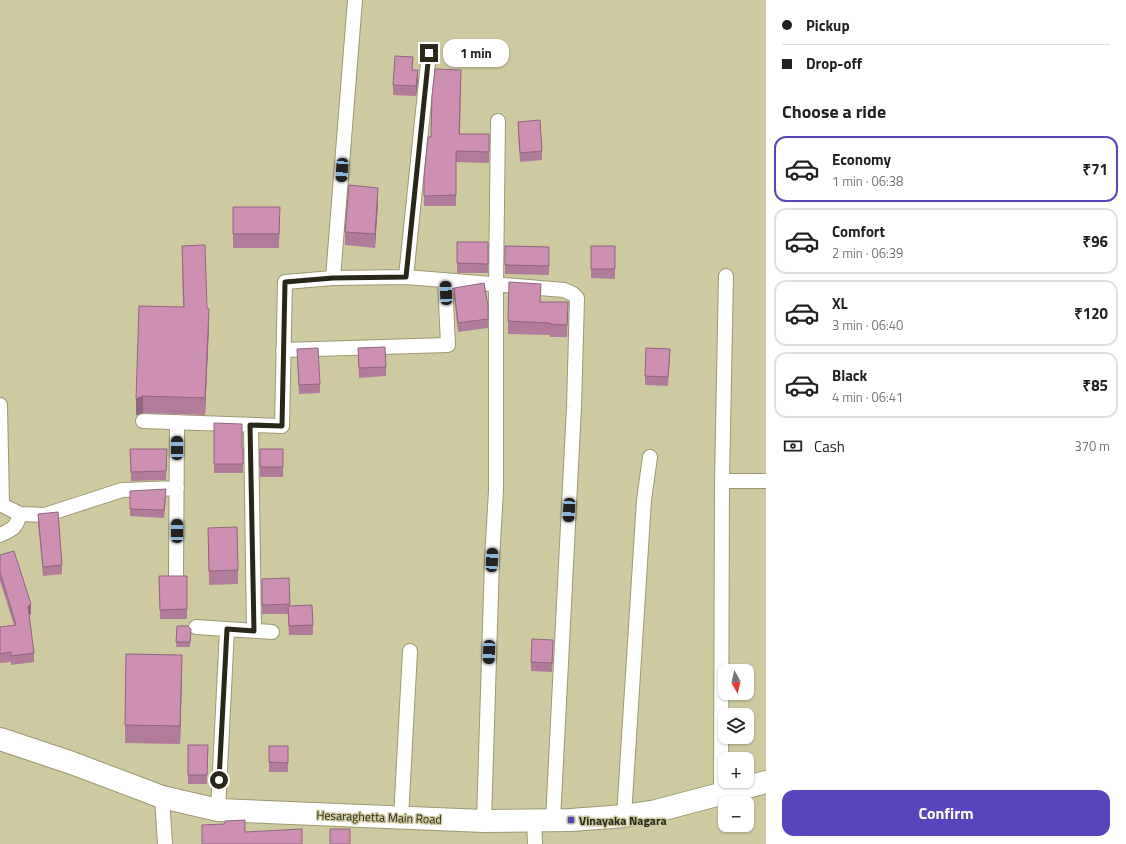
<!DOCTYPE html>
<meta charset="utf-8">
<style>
:root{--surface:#fff;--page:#f2f2f2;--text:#202124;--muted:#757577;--line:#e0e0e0;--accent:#5745bd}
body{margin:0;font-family:"Titillium Web",sans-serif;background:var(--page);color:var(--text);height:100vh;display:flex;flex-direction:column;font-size:15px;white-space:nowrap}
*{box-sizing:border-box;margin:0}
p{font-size:13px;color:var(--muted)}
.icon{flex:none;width:22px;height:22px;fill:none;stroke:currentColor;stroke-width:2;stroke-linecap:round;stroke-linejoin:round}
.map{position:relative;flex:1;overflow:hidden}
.panel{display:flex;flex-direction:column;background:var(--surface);width:360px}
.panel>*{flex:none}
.top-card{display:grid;align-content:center;height:88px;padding:0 16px;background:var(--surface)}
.needle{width:26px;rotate:172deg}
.buttons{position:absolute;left:718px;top:664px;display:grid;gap:8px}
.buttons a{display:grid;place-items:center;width:36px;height:36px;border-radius:8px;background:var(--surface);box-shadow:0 1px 3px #0004;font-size:20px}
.end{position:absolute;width:18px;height:18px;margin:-9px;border:5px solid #292717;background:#fff;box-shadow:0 0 0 2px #fff}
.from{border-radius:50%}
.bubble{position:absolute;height:28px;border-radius:12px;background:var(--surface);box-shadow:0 1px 3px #0004;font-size:13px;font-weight:700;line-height:28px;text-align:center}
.car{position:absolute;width:12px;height:24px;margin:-12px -6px;border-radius:5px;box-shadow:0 0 3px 1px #0007;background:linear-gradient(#222 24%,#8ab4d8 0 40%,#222 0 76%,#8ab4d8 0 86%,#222 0)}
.top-card b{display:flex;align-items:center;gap:14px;height:38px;font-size:15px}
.top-card b+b{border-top:1px solid var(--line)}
.top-card i{width:10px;height:10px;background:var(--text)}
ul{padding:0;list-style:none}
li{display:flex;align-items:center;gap:12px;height:66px;margin:0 8px 6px;padding:0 8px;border:2px solid var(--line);border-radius:12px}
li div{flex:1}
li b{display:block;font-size:15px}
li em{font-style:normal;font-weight:700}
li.on{border-color:var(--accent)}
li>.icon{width:36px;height:36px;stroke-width:1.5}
h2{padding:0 16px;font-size:18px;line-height:48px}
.pay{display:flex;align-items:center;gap:10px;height:44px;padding:0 16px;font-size:15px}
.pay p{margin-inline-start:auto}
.button{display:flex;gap:8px;margin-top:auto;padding:8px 16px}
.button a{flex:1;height:46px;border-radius:12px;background:var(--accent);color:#fff;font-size:16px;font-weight:700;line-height:46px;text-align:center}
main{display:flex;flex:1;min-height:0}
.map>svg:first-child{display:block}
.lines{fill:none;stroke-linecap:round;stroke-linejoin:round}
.minor-casing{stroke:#9c9870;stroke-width:16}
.primary-casing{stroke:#9c9870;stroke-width:24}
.minor{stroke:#fff;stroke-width:14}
.primary{stroke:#fff;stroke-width:22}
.wall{fill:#b07c9a}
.shaded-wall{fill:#90657d}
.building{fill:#cd90b3;stroke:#90657d}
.route{stroke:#292717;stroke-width:5}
.poi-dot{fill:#5745bd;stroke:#cdcaa0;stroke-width:1.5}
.labels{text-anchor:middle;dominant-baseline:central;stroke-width:3;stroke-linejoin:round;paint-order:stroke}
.street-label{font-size:12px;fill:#292717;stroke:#cdcaa0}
.poi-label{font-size:12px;font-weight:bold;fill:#292717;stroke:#cdcaa0;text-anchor:start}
</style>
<main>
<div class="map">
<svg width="766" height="844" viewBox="0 0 766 844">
<rect width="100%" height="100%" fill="#cdcaa0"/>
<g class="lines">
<g class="minor-casing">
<path id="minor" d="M406 277 429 53
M333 278 355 0
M283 350 448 345 445 280
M0 405 2 505
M143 421 282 426 285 282 333 278 406 277 564 290 573 294 577 298 574 407 553 820
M251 425 254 631
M722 481H766
M0 504 20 514 45 515 122 490 177 488
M0 535C13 529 16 528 20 514
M176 575 177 422
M196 627 272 632
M721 794 722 481 726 276
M162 797 165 844
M218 810 227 629
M624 816 644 500 650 457
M401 818 410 651
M534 820 535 844
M484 821 492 560 496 490V285L498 121"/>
</g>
<g class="primary-casing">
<path id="primary" d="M0 739 72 763 162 797 218 810 484 821 571 820 624 816 656 811 766 782"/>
</g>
<use href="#minor" class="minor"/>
<use href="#primary" class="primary"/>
</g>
<path class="wall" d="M413 70 418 80 416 96 393 95V85Z
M461 81 460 134H489V163L456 162V206H424V178L431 137Z
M518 122 542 151V160L520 162 518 131Z
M378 202 375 248 345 245V232Z
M233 207H280L279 248H233Z
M457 242H488V273H457Z
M182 246 207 308 209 325 205 415 143 413 136 415V399L183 307Z
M505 246 549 247V275L505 274Z
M591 246H615V279L591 278Z
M454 288 488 306V328L458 332 454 297Z
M540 302 568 314 567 337H550V335L508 334V321Z
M358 348 386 367V376L359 378Z
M297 349 320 384V393L299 394Z
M670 359 668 386 645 385V376Z
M214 423 242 448H243V473H214Z
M130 449 167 458 166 480 131 481Z
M260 449H283V477H260Z
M130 491 166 497 164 518 130 516Z
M38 514 62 565V574L43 576 38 523Z
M208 528 238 570V584L209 585Z
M0 555 31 614 29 615 34 653V662L11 665V662L0 663V627L14 625 0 581Z
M159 576H187V619H160Z
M289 578 290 606 313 625V635H289L288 614H262V579Z
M177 626 191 629 190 647H176Z
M553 650 552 672 531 671V662Z
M182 673 180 744 125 743V725Z
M188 745H208L207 784H188Z
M269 746H288V772H269Z"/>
<path class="shaded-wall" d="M418 70V80L416 96V86Z
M378 188V202L375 248V234Z
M209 309V325L205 415V398Z
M143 396V413L136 415V399Z
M31 604V614L28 615V606Z
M182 655V673L180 744V726Z"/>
<path class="building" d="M395 56 413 57 412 70H418L416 86 393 85Z
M435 69 461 70 459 134H489V152L456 151V195L424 196V178L428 137H431L432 96Z
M540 120 542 151 520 153 518 122Z
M349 185 378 188 375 234 345 232Z
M233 207H280L279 234H233Z
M457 242H488V264L457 263Z
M205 245 207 308 209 309 205 398 143 396 136 399 139 306 184 307 182 246Z
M505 246 549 247V266L505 265Z
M591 246H615V269H591Z
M509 282 541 284 540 302H568L567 325 550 324V323L508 321Z
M484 283 488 306V319L458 323 454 288Z
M385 347 386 367 359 368 358 348Z
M318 348 320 384 299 385 297 349Z
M646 348 670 349 668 377 645 376Z
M214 423 242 424V448H243V464H214Z
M130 449H167L166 471 131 472Z
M260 449H283V467H260Z
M166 489 164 510 130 509V491Z
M58 512 62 565 43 567 38 514Z
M237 527 238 570 209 571 208 528Z
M14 551 31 604 28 606 34 653 11 656V652L0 654V627L16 625 0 572V555Z
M159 576H187V609L160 610Z
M289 578 290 604 262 605V579Z
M312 605 313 625 289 626 288 606Z
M177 626H188L191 629 190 642H176Z
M532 639 553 640 552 663 531 662Z
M126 654 182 655 180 726 125 725Z
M188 745H208L207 775H188Z
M269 746H288V763L269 762Z
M245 820V832L302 829V844H202V825L225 824V821Z
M330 829H350V844H330Z"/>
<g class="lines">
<path class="route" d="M219 780 227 629 254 631 250 425 282 426 285 282 333 278 406 277 429 53"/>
</g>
<rect class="poi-dot" x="567" y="816" width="8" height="8" rx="2"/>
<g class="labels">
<g class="street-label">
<text transform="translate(379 817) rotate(2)">Hesaraghetta Main Road</text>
</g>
<g class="poi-label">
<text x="579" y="820">Vinayaka Nagara</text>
</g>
</g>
</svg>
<div class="buttons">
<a><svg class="needle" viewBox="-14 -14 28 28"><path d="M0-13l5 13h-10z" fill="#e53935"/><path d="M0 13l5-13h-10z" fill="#757577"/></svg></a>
<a><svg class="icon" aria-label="layers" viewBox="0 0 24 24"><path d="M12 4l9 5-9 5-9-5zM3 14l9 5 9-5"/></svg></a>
<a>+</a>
<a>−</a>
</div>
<i class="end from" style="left:219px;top:780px"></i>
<i class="end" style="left:429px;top:53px"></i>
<div class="bubble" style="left:443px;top:39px;width:66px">1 min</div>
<i class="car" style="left:342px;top:170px;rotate:184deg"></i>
<i class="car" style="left:446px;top:293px;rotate:357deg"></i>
<i class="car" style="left:177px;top:448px;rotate:0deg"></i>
<i class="car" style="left:569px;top:510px;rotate:183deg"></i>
<i class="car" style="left:177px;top:531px;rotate:0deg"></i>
<i class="car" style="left:492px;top:560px;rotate:3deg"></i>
<i class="car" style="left:489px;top:652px;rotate:182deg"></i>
</div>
<section class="panel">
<div class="top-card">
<b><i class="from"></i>Pickup</b>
<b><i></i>Drop-off</b>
</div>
<h2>Choose a ride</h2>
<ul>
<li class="on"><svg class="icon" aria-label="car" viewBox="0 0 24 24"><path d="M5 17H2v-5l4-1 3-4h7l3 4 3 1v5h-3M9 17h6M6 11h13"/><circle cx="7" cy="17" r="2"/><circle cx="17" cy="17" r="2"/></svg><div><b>Economy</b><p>1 min · 06:38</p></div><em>₹71</em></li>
<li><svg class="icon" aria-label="car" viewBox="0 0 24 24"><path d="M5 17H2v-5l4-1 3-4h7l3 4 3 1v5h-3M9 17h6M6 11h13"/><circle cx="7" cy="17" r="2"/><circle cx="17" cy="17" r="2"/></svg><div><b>Comfort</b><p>2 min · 06:39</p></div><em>₹96</em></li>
<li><svg class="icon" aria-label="car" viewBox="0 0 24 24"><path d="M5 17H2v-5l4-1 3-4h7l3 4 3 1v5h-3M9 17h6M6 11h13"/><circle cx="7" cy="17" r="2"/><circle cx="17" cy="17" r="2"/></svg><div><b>XL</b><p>3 min · 06:40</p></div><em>₹120</em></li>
<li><svg class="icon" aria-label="car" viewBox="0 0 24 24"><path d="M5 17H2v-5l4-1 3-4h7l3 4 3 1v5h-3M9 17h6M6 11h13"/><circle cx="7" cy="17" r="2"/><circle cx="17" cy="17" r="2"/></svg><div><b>Black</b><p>4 min · 06:41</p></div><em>₹85</em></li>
</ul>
<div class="pay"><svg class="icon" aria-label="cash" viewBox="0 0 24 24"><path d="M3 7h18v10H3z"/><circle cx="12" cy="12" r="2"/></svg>Cash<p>370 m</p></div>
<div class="button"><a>Confirm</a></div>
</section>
</main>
